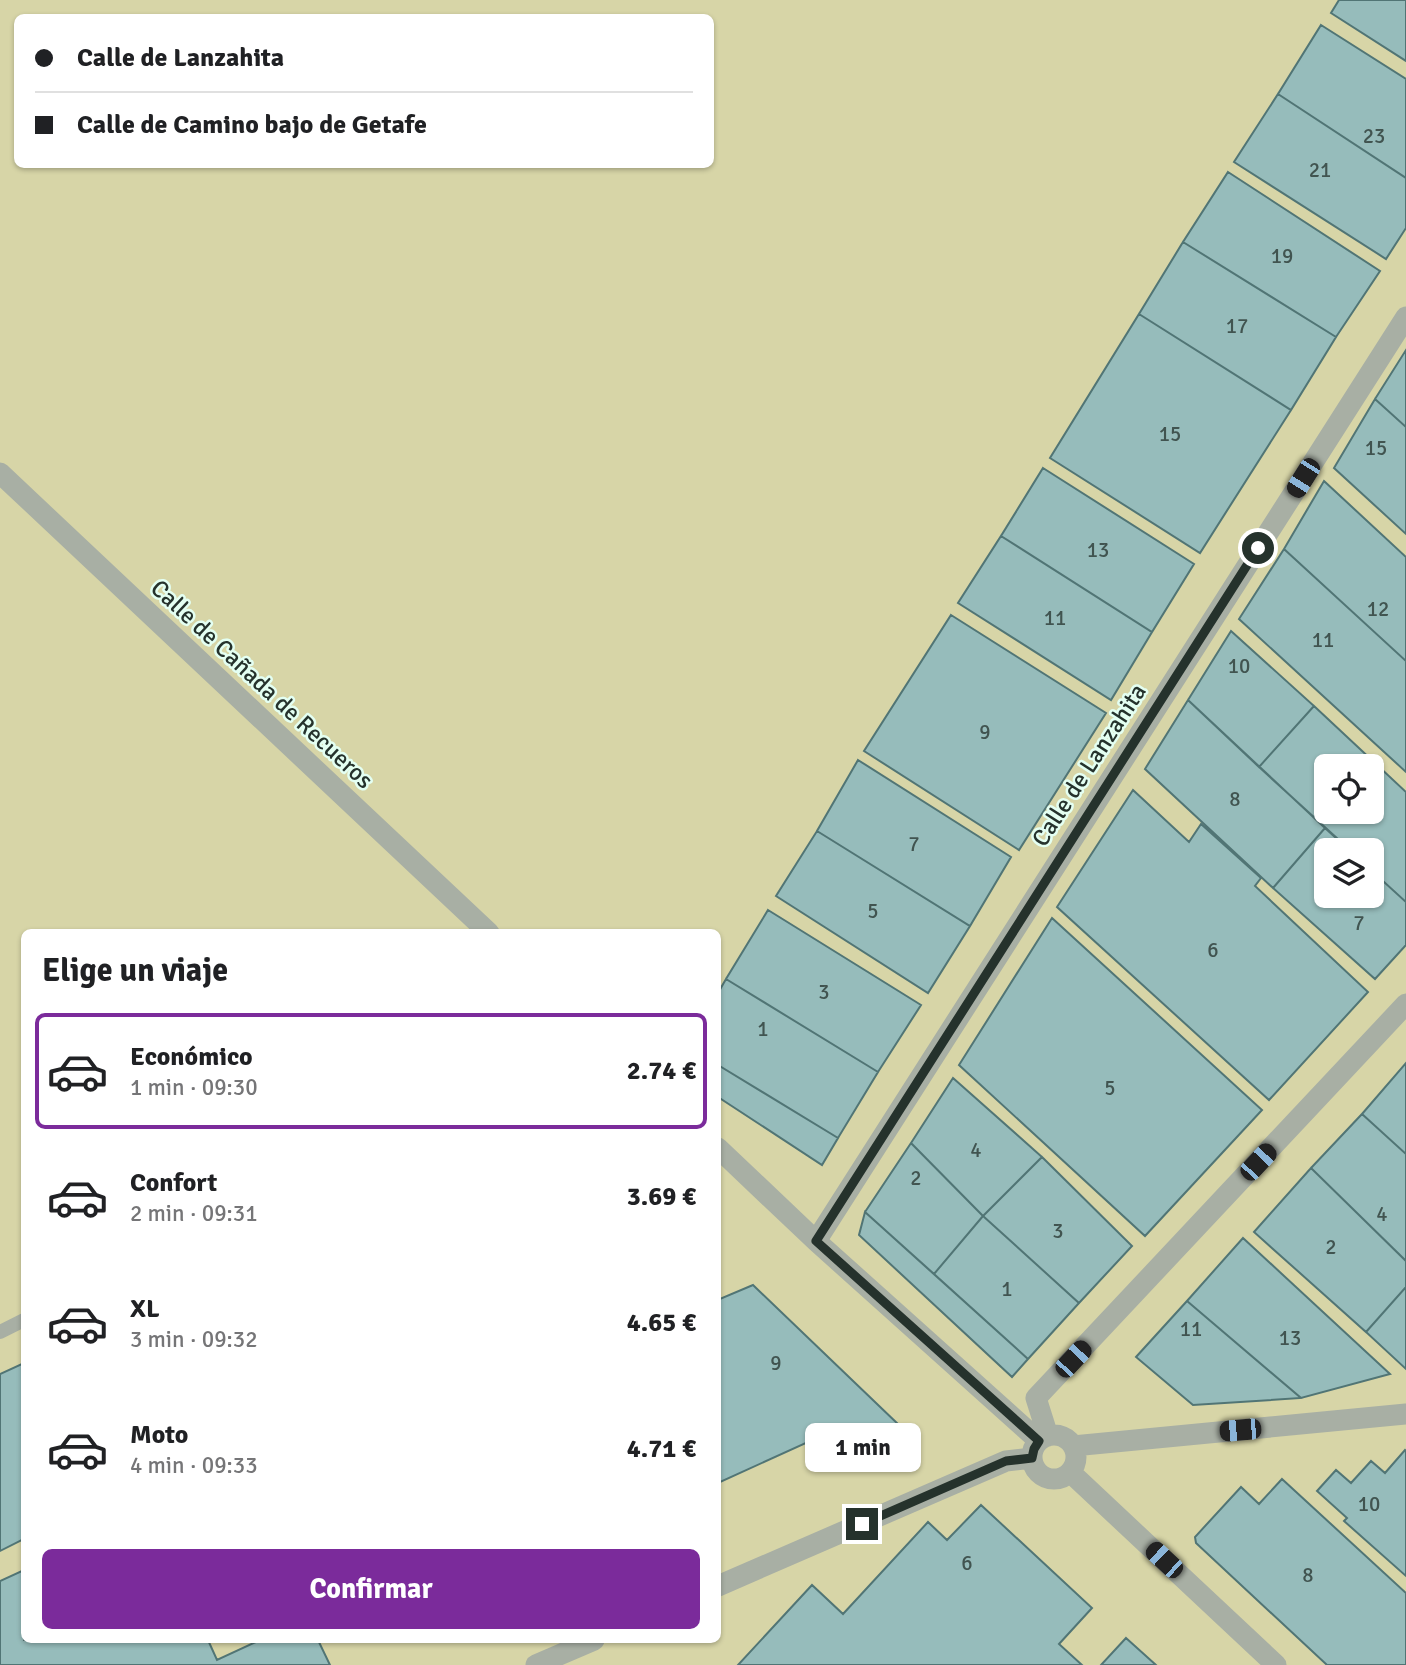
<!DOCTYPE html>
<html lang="es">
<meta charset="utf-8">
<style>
:root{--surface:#fff;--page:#f2f2f2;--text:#202124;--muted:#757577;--line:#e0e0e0;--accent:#7b2b9b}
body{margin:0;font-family:Signika,sans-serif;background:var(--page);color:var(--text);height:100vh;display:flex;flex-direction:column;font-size:26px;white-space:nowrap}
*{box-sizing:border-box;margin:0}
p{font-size:23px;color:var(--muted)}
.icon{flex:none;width:38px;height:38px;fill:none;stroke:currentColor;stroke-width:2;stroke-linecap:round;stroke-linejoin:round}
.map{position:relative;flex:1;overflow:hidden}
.sheet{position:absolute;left:21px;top:929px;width:700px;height:714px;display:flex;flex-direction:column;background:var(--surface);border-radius:10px;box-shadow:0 2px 5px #0004}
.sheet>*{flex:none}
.guide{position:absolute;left:14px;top:14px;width:700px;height:154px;border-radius:10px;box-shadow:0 2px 5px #0004;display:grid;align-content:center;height:154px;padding:0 21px;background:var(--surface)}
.tools{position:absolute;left:1314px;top:754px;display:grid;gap:14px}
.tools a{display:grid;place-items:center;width:70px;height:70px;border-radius:10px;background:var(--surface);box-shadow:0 2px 5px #0004;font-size:35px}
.end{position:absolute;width:32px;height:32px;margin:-16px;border:9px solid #25322c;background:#fff;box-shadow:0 0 0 4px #fff}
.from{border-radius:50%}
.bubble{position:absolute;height:49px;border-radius:10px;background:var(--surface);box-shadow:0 2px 5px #0004;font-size:23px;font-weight:800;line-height:49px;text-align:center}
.car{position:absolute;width:21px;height:42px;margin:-21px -10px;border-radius:9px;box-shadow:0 0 5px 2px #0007;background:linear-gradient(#222 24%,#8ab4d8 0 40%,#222 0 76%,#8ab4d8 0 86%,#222 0)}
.guide b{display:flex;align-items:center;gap:24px;height:66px;font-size:26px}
.guide b+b{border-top:2px solid var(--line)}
.guide i{width:18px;height:18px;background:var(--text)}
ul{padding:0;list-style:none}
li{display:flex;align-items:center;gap:21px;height:116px;margin:0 14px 10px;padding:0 7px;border:4px solid transparent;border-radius:10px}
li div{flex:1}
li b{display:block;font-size:26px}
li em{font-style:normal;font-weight:800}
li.on{border-color:var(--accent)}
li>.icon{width:63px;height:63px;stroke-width:1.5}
h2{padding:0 21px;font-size:32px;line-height:84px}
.primary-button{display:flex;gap:14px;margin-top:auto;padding:14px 21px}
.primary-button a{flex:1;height:80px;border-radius:10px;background:var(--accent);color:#fff;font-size:28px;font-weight:800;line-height:80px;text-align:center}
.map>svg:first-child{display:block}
.green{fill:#d7d5a7;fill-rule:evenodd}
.building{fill:#96bcbb;stroke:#517575;stroke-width:2;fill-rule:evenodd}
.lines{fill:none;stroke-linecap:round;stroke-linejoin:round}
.service{stroke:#a8afa4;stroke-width:14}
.minor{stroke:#a8afa4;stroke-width:21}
.route{stroke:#25322c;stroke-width:9}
.labels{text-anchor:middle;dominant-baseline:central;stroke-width:5;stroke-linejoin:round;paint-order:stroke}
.number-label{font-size:21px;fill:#415450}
.street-label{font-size:24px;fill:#25322c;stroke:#e4fff2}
</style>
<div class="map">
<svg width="1406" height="1665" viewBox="0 0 1406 1665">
<rect width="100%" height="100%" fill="#d2f3e4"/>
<path class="green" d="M0 0H1406V1665H0ZM18 18H710V164H18ZM1326 766H1372V812H1326ZM1326 850H1372V896H1326ZM24 933H718V1640H24Z"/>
<path class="building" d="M1339 0H1406V61L1331 13Z
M1321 25 1406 79V178L1278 94Z
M1278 94 1406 178V228L1386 259 1234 162Z
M1228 172 1380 271 1336 337 1183 242Z
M1183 242 1336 337 1291 410 1139 314Z
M1139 314 1291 410 1200 553 1050 458Z
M1406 350V427L1375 399Z
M1375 399 1406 427V534L1334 468Z
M1043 468 1194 564 1152 632 1001 536Z
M1324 481 1406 557V661L1284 549Z
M1001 536 1152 632 1111 700 958 603Z
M1284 549 1406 661V772L1239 619Z
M951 615 1106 713 1019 850 864 751Z
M1231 631 1314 706 1259 767 1188 700Z
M1188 700 1325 828 1273 888 1145 769Z
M1314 706 1406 792V902L1372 871V850H1350L1259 767ZM1326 766H1372V812H1326Z
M858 760 1011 857 970 926 817 831Z
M1133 790 1189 842 1201 824 1261 878 1255 886 1368 992 1269 1100 1057 907Z
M1325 828 1349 850H1326V896H1372V871L1406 902V945L1375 979 1273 888Z
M817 831 970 926 928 993 776 896Z
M768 910 921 1005 878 1072 726 979Z
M1052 918 1262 1110 1145 1236 959 1065Z
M726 979 878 1072 838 1138 718 1065V993Z
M1406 1063V1154L1362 1114Z
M718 1065 838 1138 822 1165 718 1097Z
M953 1078 1042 1157 983 1216 911 1143Z
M1362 1114 1406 1154V1261L1311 1168Z
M911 1143 983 1216 934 1274 865 1212Z
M1042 1157 1132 1246 1079 1303 983 1216Z
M1311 1168 1406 1261V1287L1366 1332 1254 1232Z
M865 1212 1028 1359 1012 1377 859 1235Z
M983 1216 1079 1303 1028 1359 934 1274Z
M1243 1238 1390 1374 1301 1398 1187 1301Z
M753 1285 900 1426 830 1458 821 1436 718 1483V1294L720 1299Z
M1406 1287V1369L1366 1332Z
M1187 1301 1301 1398 1193 1405 1136 1357Z
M24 1363V1539L0 1551V1374Z
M1405 1450 1406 1451V1576L1344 1521 1347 1518 1317 1491 1336 1470 1351 1483 1371 1461 1385 1473Z
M1282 1479 1406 1593V1665H1327L1196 1543 1195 1537 1241 1487 1259 1504Z
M981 1505 1092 1608 1059 1644 1082 1665H738L812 1585 843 1614 928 1522 947 1540Z
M24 1570V1640H208L217 1660 260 1640H318L330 1665H0V1581Z
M1126 1638 1156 1665H1101Z"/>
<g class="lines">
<path class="service" d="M0 1332 24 1320"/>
<path class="minor" d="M0 473 489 933
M718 1148 816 1241 1039 1441
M816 1241 1406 317
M1032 1457a22 22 0 1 1 44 0a22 22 0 1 1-44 0Z
M1048 1436 1036 1398 1406 1004
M1073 1446 1406 1414
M1070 1472 1276 1665
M718 1586 1006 1461 1032 1458
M536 1665 594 1640"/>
</g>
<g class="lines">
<path class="route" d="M862 1524 1006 1461 1032 1458 1034 1449 1039 1441 816 1241 1258 548"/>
</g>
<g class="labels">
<g class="number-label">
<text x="1374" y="136">23</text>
<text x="1320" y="170">21</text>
<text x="1282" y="256">19</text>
<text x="1237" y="326">17</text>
<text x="1170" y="434">15</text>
<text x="1376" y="448">15</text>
<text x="1098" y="550">13</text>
<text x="1378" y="609">12</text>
<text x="1055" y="618">11</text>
<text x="1323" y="640">11</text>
<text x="1239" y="666">10</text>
<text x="985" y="732">9</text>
<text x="1235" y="799">8</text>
<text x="914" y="844">7</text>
<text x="873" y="911">5</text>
<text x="1359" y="923">7</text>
<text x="1213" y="950">6</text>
<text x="824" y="992">3</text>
<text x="763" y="1029">1</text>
<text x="1110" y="1088">5</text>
<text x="976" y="1150">4</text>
<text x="916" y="1178">2</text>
<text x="1382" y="1214">4</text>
<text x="1058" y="1231">3</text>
<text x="1331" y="1247">2</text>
<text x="1007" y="1289">1</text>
<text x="1191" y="1329">11</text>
<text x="1290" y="1338">13</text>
<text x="776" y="1363">9</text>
<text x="1369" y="1504">10</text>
<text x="967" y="1563">6</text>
<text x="1308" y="1575">8</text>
</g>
<g class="street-label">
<text transform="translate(262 684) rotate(43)">Calle de Cañada de Recueros</text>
<text transform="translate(1089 765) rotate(-57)">Calle de Lanzahita</text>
</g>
</g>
</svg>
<div class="tools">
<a><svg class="icon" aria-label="locate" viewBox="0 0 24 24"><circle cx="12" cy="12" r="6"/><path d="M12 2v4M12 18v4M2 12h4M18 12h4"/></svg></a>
<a><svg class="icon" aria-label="layers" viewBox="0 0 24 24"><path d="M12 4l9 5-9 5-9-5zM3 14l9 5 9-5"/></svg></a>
</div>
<i class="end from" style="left:1258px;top:548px"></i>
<i class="end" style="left:862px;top:1524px"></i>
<div class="bubble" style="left:805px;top:1423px;width:116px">1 min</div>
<i class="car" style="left:1303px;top:478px;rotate:212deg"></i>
<i class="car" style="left:1258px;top:1162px;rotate:43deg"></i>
<i class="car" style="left:1073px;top:1359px;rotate:43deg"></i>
<i class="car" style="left:1240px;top:1430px;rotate:265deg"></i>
<i class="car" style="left:1164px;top:1560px;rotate:313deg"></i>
<div class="guide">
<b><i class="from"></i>Calle de Lanzahita</b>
<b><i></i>Calle de Camino bajo de Getafe</b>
</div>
<section class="sheet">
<h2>Elige un viaje</h2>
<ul>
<li class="on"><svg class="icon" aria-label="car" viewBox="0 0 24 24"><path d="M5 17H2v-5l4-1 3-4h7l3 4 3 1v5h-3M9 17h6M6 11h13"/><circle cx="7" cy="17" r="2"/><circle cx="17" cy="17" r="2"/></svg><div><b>Económico</b><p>1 min · 09:30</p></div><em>2.74 €</em></li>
<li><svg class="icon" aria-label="car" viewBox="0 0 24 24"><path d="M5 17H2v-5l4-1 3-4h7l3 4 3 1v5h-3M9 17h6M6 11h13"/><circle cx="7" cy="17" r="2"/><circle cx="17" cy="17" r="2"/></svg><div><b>Confort</b><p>2 min · 09:31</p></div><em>3.69 €</em></li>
<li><svg class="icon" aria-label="car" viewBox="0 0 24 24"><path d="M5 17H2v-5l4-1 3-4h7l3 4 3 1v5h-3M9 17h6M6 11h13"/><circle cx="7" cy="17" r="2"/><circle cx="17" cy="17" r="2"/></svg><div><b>XL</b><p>3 min · 09:32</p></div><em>4.65 €</em></li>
<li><svg class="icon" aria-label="car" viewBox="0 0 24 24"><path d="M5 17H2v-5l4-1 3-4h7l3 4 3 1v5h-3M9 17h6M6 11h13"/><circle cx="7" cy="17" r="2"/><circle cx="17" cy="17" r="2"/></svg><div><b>Moto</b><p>4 min · 09:33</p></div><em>4.71 €</em></li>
</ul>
<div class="primary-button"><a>Confirmar</a></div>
</section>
</div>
